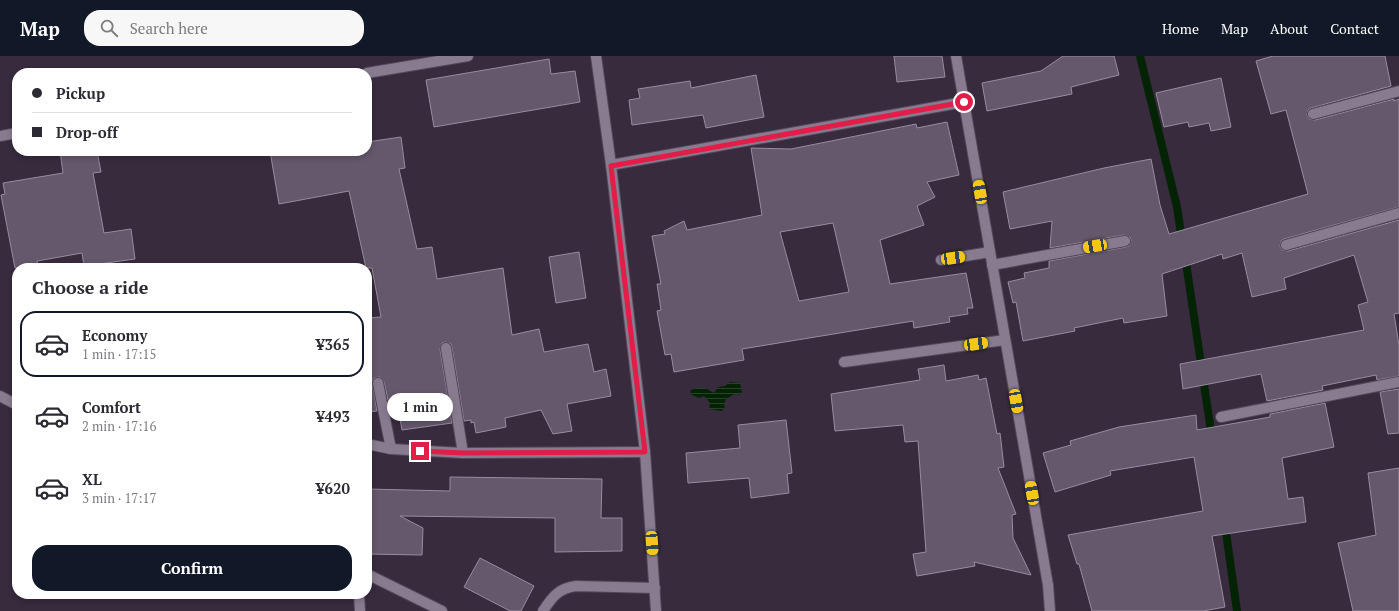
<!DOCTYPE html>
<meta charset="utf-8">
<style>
:root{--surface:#fff;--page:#f7f7f7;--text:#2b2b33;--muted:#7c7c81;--line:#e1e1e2;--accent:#111827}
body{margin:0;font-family:"PT Serif",serif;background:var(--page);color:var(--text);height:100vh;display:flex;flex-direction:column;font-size:15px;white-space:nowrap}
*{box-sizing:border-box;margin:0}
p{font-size:13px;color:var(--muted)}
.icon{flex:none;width:22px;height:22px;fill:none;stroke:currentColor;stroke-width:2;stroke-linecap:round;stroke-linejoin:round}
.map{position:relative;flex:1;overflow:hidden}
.panel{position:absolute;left:12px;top:207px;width:360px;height:336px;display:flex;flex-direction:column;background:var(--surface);border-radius:16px;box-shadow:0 2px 6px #0003}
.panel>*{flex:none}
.guide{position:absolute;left:12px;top:12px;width:360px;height:88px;border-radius:16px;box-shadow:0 2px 6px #0003;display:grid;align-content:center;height:88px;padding:0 20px;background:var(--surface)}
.end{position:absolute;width:18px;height:18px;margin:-9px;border:5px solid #e11d48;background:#fff;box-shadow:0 0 0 2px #fff}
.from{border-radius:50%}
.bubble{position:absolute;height:28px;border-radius:14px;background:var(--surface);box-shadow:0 2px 6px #0003;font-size:13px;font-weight:700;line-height:28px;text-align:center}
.car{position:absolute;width:12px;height:24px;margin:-12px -6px;border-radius:5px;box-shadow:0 0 3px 1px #0007;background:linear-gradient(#f5c518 24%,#345 0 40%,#f5c518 0 76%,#345 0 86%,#f5c518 0)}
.guide b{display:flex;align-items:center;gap:14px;height:38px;font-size:15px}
.guide b+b{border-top:1px solid var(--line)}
.guide i{width:10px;height:10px;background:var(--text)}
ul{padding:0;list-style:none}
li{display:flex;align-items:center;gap:12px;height:66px;margin:0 8px 6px;padding:0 12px;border:2px solid transparent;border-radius:16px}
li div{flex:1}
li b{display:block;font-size:15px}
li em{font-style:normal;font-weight:700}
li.active{border-color:var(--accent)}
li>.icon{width:36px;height:36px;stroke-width:1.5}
h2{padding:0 20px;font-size:18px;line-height:48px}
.cta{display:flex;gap:8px;margin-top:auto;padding:8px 20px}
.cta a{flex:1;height:46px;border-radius:16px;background:var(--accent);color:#fff;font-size:16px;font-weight:700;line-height:46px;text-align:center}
header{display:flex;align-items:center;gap:24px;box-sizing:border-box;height:56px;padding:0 20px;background:var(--accent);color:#fff}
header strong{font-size:19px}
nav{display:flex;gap:22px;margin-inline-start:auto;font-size:14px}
.search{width:280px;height:36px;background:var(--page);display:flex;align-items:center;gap:10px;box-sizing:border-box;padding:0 14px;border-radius:16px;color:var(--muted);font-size:15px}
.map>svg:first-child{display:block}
.water{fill:url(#water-rules)}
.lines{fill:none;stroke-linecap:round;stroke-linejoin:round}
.stream{stroke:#042304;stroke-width:8}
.building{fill:#64586c;stroke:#998ba1;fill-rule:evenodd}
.lane-casing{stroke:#534959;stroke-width:12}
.street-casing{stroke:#534959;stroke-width:12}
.secondary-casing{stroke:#534959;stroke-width:12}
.lane{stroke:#887b90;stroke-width:10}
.street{stroke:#887b90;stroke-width:10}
.secondary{stroke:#887b90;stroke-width:10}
.route{stroke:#e11d48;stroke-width:5}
</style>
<header>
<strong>Map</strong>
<div class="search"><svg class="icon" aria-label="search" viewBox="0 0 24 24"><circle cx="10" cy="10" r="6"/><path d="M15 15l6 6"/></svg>Search here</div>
<nav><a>Home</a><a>Map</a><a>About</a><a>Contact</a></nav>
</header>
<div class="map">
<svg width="1399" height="555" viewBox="0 0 1399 555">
<defs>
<pattern id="water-rules" width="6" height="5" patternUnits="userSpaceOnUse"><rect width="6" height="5" fill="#042304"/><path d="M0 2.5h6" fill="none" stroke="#294329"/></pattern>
</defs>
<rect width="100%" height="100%" fill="#372b3d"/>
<path class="water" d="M730 326 740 327 742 336 739 339 736 337 726 343 724 349 725 351 722 355 709 353 710 347 704 340 699 342 690 338 691 334C701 330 706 332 714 337L718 331 725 330Z"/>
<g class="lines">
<path class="stream" d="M1140 0 1177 151 1182 184
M1185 200 1212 382
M1225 469 1237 555"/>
</g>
<path class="building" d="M894 0H942L945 21 897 26Z
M1063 0H1114L1119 19 1071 31 1072 38 987 55 982 27 1041 15Z
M1273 0H1385L1391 30 1311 52 1308 54 1307 59 1309 63 1315 64 1394 43V45L1399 43V151L1284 183 1281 185 1280 190 1282 194 1288 195 1399 164V257L1394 258 1399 289V320L1377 324 1376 319 1322 330 1323 334 1267 345 1261 318 1183 333 1180 308 1364 274 1358 249 1368 246 1354 199 1284 222 1286 233 1252 241 1242 197 1223 203 1222 198 1162 218 1167 260 1124 267 1123 262 1074 272 1075 275 1023 285 1016 246 1013 247 1008 226 1025 222 1024 217 1049 212V205L1126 191 1129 190 1131 184 1130 181 1124 179 1050 192 1052 165 1010 173 1003 136 1104 112 1151 103 1160 149 1169 178 1308 138 1286 54 1271 58 1256 5Z
M549 3 551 18 575 15 580 46 434 71 426 24Z
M756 19 764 61 706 72 703 59 632 69 629 44 640 42 638 33 690 25 691 32Z
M1221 22 1231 71 1211 75 1209 67 1189 71 1188 66 1164 71 1156 37Z
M947 66 959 119 927 126 935 141 917 150 924 169 880 184 890 228 966 217 973 252H967L968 258 949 261 950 266 914 272 913 265 742 293 744 304 674 316 671 298 665 299 657 255 661 254 657 228H661L652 180 665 178 664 175 684 165 687 174 762 159 751 92 791 93 916 68 917 72ZM833 167 849 236 799 245 780 176Z
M401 81 405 112 399 113 417 193 432 191 437 223 503 212 512 279 539 273 544 296 588 288 594 316 606 313 611 340 567 348 572 375 553 378 541 354 505 362 506 371 476 377 474 366 471 367V364L464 365 452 291 451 288 445 286 442 287 440 293 452 367 402 374 398 351 390 353 384 326 380 321 374 322 372 325 377 355 367 356V262L381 261 372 212H366L349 135 279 148 270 95H367V86Z
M60 95H97L101 116 93 117 104 177 131 173 135 203 84 210 82 197 37 205 38 212H15L1 139 5 138 3 127 63 117Z
M579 196 586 242 556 247 549 201Z
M944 309 946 325 978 319 979 324 986 322 997 378 1000 377 1004 411 998 412 1016 458 1012 459 1013 482 1031 519 974 506 975 510 917 520 913 498 926 496 918 385 905 386 903 369 835 375 831 338 920 324 918 313Z
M1399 333V377L1388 378 1380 336Z
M1325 347 1334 391 1282 402 1288 443 1303 441 1306 466 1212 480 1225 551 1203 555H1092L1079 508H1077L1068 479 1203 455 1194 401 1110 415 1111 419 1055 436 1043 397 1071 389 1070 385 1119 371 1196 359 1197 374 1270 361V358Z
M786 364 792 417 787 418 789 437 751 442 749 422 688 427 686 397 740 392 738 369Z
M1399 412V555H1353L1338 487 1376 479 1368 417Z
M450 421 602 423 601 462H622V495L555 496V462L400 460 423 472 422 499 367 498V433L450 435Z
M480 502 534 530 521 555H510L464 531Z"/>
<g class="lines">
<g class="lane-casing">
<path id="lane" d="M941 204 990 196
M992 209 1125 185
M446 292 463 397
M844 306 1005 284
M378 327 391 393
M359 538 360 555
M543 555C552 541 559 532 576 530L655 532"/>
</g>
<g class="street-casing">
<path id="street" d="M956 0 1048 529 1050 555
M367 17 468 0
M1313 58 1399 35
M0 80 17 77
M611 109 964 46
M1286 189 1399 157
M0 340 17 349
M1221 361 1399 326
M367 388 391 393 463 397 645 396
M367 518 442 555"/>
</g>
<g class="secondary-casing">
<path id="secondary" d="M596 0 611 109 645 396 656 555"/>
</g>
<use href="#lane" class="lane"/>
<use href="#street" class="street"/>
<use href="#secondary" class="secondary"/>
</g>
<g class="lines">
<path class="route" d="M420 395 463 397 645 396 611 110 964 46"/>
</g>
</svg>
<i class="end from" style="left:964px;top:46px"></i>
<i class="end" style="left:420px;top:395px"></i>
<div class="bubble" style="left:387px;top:337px;width:66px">1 min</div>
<i class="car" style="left:980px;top:136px;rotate:350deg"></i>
<i class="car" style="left:1095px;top:190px;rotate:260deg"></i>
<i class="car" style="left:953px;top:202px;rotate:82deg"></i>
<i class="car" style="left:976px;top:288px;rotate:82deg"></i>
<i class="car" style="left:1016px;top:345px;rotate:170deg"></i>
<i class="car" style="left:1032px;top:437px;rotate:350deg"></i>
<i class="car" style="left:652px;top:487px;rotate:176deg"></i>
<div class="guide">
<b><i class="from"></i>Pickup</b>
<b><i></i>Drop-off</b>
</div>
<section class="panel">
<h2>Choose a ride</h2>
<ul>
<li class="active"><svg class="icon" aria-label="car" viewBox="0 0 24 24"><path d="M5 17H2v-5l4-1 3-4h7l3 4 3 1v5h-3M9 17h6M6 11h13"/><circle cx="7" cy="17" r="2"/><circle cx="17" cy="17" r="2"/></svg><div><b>Economy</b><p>1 min · 17:15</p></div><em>¥365</em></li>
<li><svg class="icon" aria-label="car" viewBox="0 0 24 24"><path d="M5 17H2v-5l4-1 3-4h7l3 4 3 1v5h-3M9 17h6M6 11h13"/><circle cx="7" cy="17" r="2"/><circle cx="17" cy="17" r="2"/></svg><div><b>Comfort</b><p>2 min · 17:16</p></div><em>¥493</em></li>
<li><svg class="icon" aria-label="car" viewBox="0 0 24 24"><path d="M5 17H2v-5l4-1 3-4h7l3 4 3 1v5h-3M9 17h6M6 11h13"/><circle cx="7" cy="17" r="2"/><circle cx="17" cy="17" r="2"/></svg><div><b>XL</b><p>3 min · 17:17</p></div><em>¥620</em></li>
</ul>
<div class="cta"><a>Confirm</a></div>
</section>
</div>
